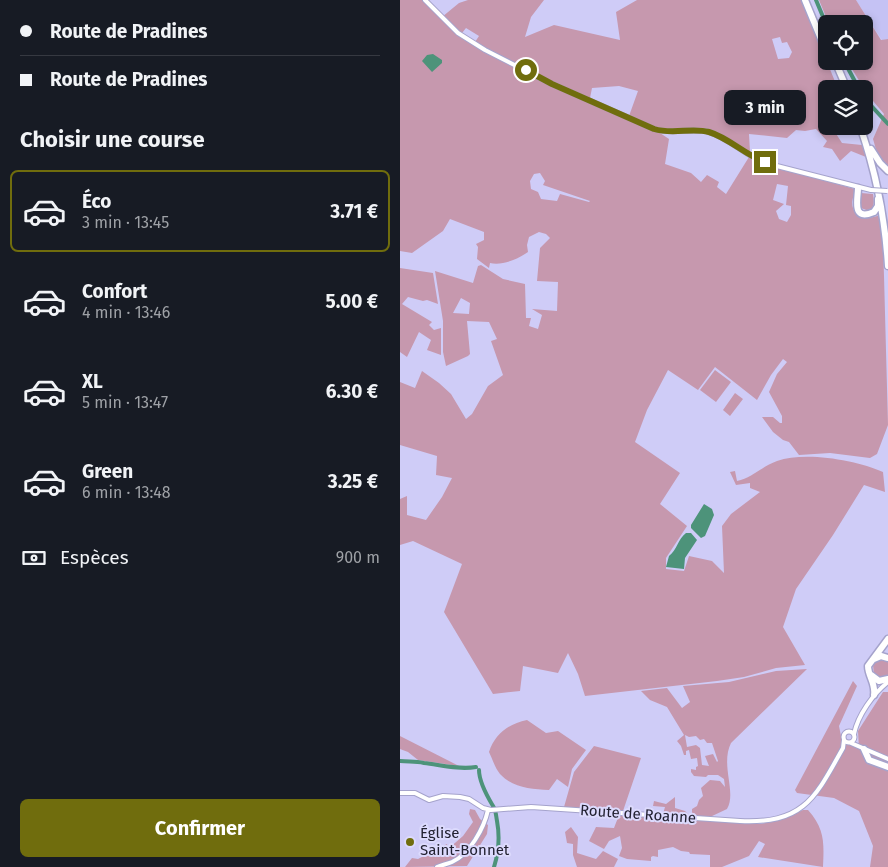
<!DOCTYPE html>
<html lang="fr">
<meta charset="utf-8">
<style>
:root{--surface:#171b24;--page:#242831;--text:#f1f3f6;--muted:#9ea1a6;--line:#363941;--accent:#706d0d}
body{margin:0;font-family:"Fira Sans",sans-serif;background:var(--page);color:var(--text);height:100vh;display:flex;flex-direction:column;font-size:19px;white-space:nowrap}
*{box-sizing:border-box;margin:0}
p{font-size:16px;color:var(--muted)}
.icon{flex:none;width:28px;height:28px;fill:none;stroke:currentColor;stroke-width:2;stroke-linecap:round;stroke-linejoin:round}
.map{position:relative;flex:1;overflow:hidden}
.drawer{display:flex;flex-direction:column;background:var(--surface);width:400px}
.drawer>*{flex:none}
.top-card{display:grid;align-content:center;height:110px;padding:0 20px;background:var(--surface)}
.controls{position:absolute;left:418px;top:15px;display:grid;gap:10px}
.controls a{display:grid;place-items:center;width:55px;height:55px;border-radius:8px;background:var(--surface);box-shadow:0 2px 8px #0003;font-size:25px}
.end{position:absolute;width:22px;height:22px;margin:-11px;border:6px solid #706d0d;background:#fff;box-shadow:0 0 0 2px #fff}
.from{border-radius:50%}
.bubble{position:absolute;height:35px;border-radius:8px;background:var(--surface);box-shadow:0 2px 8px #0003;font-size:16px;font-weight:700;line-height:35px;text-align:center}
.top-card b{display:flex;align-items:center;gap:18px;height:48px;font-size:19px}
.top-card b+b{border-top:1px solid var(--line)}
.top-card i{width:12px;height:12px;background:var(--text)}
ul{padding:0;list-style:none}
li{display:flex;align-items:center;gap:15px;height:82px;margin:0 10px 8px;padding:0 10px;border:2px solid transparent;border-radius:8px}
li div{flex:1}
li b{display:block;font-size:19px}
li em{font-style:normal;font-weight:700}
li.active{border-color:var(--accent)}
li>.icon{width:45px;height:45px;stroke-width:1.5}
h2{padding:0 20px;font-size:22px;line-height:60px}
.pay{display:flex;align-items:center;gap:12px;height:55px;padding:0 20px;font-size:19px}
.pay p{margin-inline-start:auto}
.action{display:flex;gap:10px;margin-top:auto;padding:10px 20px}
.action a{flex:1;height:58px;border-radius:8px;background:var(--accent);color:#fff;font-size:20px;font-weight:700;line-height:58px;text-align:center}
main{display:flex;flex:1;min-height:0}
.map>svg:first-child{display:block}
.built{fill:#c5c2f4}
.green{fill:#c698ae;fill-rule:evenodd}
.water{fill:#4d937a}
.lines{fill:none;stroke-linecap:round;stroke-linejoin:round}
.river{stroke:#4d937a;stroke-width:4}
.secondary-casing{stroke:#a5a3cc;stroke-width:6}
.highway-casing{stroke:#a5a3cc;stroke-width:9}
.secondary{stroke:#fff;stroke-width:4}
.highway{stroke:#fff;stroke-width:6}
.secondary-bridge-casing{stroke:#a5a3cc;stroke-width:6;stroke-linecap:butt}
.secondary-bridge{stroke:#fff;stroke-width:4}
.route{stroke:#706d0d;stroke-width:6}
.poi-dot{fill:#706d0d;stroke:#dcdafd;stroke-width:2}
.labels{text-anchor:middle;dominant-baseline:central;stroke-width:4;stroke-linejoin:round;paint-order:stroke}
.street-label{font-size:15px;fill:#222131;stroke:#dcdafd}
.poi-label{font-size:15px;fill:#222131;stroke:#dcdafd;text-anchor:start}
</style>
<main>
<section class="drawer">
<div class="top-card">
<b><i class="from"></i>Route de Pradines</b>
<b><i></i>Route de Pradines</b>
</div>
<h2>Choisir une course</h2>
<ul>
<li class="active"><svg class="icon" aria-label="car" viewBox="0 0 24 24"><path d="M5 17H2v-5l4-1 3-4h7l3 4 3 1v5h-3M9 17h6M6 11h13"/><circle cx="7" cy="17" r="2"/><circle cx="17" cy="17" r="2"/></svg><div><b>Éco</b><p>3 min · 13:45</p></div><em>3.71 €</em></li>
<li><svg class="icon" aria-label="car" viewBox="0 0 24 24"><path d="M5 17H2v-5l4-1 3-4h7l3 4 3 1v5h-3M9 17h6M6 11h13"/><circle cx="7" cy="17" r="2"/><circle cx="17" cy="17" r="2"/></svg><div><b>Confort</b><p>4 min · 13:46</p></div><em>5.00 €</em></li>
<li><svg class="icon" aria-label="car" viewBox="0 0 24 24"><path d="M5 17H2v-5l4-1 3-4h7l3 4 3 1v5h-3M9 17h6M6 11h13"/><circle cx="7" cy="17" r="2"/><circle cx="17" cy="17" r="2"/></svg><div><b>XL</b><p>5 min · 13:47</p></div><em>6.30 €</em></li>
<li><svg class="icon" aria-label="car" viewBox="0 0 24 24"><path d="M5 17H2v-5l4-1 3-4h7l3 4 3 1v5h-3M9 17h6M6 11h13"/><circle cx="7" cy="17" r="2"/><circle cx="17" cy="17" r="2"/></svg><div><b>Green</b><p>6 min · 13:48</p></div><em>3.25 €</em></li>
</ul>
<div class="pay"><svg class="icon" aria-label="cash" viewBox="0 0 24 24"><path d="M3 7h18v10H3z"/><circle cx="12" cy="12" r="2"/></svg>Espèces<p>900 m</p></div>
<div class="action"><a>Confirmer</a></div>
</section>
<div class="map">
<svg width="488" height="867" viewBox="0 0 488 867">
<rect width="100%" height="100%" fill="#cfccf7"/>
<path class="built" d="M456 0H488V39L482 40Z"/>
<path class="green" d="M0 0H23L55 33 82 51 142 81 257 131 269 139 265 164 291 173 301 182 307 175 319 182 317 187 326 194 349 157 364 164 455 189C454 193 453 198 452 202 452 217 467 221 479 215L483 243 484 276 488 425 477 454 470 458 430 453 399 455 389 442 383 440 373 432 362 417H373L380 423H382V416L369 392 377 374 387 362 383 359 371 375 357 400 315 367 298 390 268 370 247 410 235 442 280 473 260 504 287 526 266 558V569L284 571 289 556 312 561 324 573 322 526 331 514 360 492 350 488V483L336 485 330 472 335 471 337 481C352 478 361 467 377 461 405 451 456 460 483 472L485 492 464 485 433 535 396 589 383 627 405 665 376 668 344 677 317 681 185 696 178 674 168 653 158 673 123 666 120 691 93 694 44 612 62 564 13 541 0 545V499L7 496V515L26 520 42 497 52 478 36 475 37 456 0 445V382L15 388 22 371 39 383 51 394 66 419 72 414 88 386 103 375 91 341 97 339 89 322 67 321 70 354 68 356 46 366 43 352V321L35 271 73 283 78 266 81 265 103 279 125 284 126 318H131L129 326 138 329 142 315 132 309 157 311 158 282 137 281 140 248 150 238 146 234 139 232 129 237 127 245 128 252C118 259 102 266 90 263L89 268 77 259 78 247 76 244 84 240V232L50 219 43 231 12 253 0 251ZM140 173 145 181 143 185 190 201 189 202 160 194 157 201 141 199 138 192 131 189 130 181 134 174ZM377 184 388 186 386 205 391 206V215L387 222 379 219 376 211 384 204 373 200ZM61 298 70 303 69 314 53 313Z
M68 0H144L131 17 125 37 154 25 220 40 216 12 237 0H402L438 89H426V126H431L442 143 462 145 466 157 451 151 440 161 432 149 423 147 427 141 416 129 405 131 396 130 387 138 349 134 350 152 306 128H291L270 131 257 128 229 116 238 91 219 86 192 88 190 98 130 71 75 42 79 36 66 28 62 33 42 17 59 3ZM380 37 382 43 387 42 392 52 389 58 378 59 372 39Z
M419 0H456L481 40 488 39V167C478 161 476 149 473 139L484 114 468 95 447 61H464V24H429Z
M461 193 473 194C474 201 475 207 469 211L461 208 459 201Z
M0 268 33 273 38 304 27 300 23 301 8 297 2 304 32 322 29 325 34 330 41 328V355L27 350 31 340 19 332 7 357 0 352Z
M315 370 331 382 316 402 300 390Z
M335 393 343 399 330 416 323 410Z
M482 659 488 661V676L478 677 474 674 473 665 476 660Z
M407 669 331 743C320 765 337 792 327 809L310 817 292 816V809L297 806 299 800 303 796 301 788 310 780 320 781 325 787 324 779 318 775H308L306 777 294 776 291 772V769L296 770V767L298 766 297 758 291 759 289 750 286 751V755H284L281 746 277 741 284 735 267 707 250 700 241 691 267 688 282 708 290 702 283 686 329 682 376 671ZM285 735 289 737 296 736 300 740 304 739 307 743H312L318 761 317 762 313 754 305 756 309 766 302 765 300 748 296 745 287 747Z
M453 681 457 686 439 726 442 741 459 749 458 731 483 692H488V867H470L473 846 459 811 434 798 397 793 395 790Z
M127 720 146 733 158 731 186 750 172 769 168 787 157 779 149 790C131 789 113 788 100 774 95 768 92 758 89 752 95 734 108 724 127 720Z
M0 736 59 766 18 760 8 752 0 749Z
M194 746 241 758 223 811 164 807 174 772Z
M275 797V808L285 811 290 816 263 814 265 807 253 806 254 801 266 804Z
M70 809 75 810 80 819 88 825 87 834 67 866 5 867 12 858 18 859 47 844 48 849 63 836 73 822 69 814Z
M403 810H408C425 829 424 843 423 867L358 857 365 844 359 841 349 856 322 867H310V855L290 854 289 852 281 851 273 847 258 850V857L253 856 251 857V861L227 859 219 856 222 848 220 836 209 841 204 849 189 841 196 827 214 828 219 815 359 824C375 822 388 817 403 810Z
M171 827 178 837 177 853 196 859 203 851 218 859 214 867H177L173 855V844L167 843 165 832Z"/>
<path class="water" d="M33 54 42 60V63L32 72 22 61 27 55Z
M304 504 312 509 314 515 305 536 301 538 291 528V525Z
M286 533H291L297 540 285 558 284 569 266 567 269 556C277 550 278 539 286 533Z"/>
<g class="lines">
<path class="river" d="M416 0 426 24
M444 61 459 89
M464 98 488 124
M0 761C9 762 15 761 24 763 41 765 59 770 76 767
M79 770C79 782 87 796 93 806 96 810 96 816 97 821 100 837 99 851 94 867"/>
<g class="secondary-casing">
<path id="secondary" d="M25 0 58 33 85 50 152 84 254 129C274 135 291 127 309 132 329 138 345 155 365 163L471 190
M443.5 737a5.5 5.5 0 1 1 11 0a5.5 5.5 0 1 1-11 0Z
M454 734C458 715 473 694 488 682
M451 743 488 759
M0 793H15L29 800 43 796 60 797 69 799 83 808 91 810 131 807 340 821C404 824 415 798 443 748L444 740
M37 867C42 865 47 864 52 862 70 854 84 828 88 810"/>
</g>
<g class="highway-casing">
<path id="highway" d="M405 0 426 51
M435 61 447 89
M460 126C476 172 485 218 488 266
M471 149 480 163 488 171
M458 188C458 199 451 222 474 212L478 206V199
M474 659 481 656 488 658
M471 675 479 681 488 679
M474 695C476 684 468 676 468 666L488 639
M464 749 469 760 488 767"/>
</g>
<use href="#secondary" class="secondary"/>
<use href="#highway" class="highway"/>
<g class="secondary-bridge-casing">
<path id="secondary-bridge" d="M471 190 487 191"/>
</g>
<use href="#secondary-bridge" class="secondary-bridge"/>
</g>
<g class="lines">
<path class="route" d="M126 70 152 84 254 129C274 135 291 127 309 132 329 138 345 155 365 162"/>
</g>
<circle class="poi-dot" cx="10" cy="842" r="5"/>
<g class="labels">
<g class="street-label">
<text transform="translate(238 814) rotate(4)">Route de Roanne</text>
</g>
<g class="poi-label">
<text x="20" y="833">Église<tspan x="20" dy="17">Saint-Bonnet</tspan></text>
</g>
</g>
</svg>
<div class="controls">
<a><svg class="icon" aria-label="locate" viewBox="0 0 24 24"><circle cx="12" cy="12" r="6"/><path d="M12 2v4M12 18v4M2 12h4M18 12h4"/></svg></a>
<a><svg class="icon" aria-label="layers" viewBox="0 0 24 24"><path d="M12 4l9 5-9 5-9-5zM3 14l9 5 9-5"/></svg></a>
</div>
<i class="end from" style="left:126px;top:70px"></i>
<i class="end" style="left:365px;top:162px"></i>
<div class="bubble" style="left:324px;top:90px;width:82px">3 min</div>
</div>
</main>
